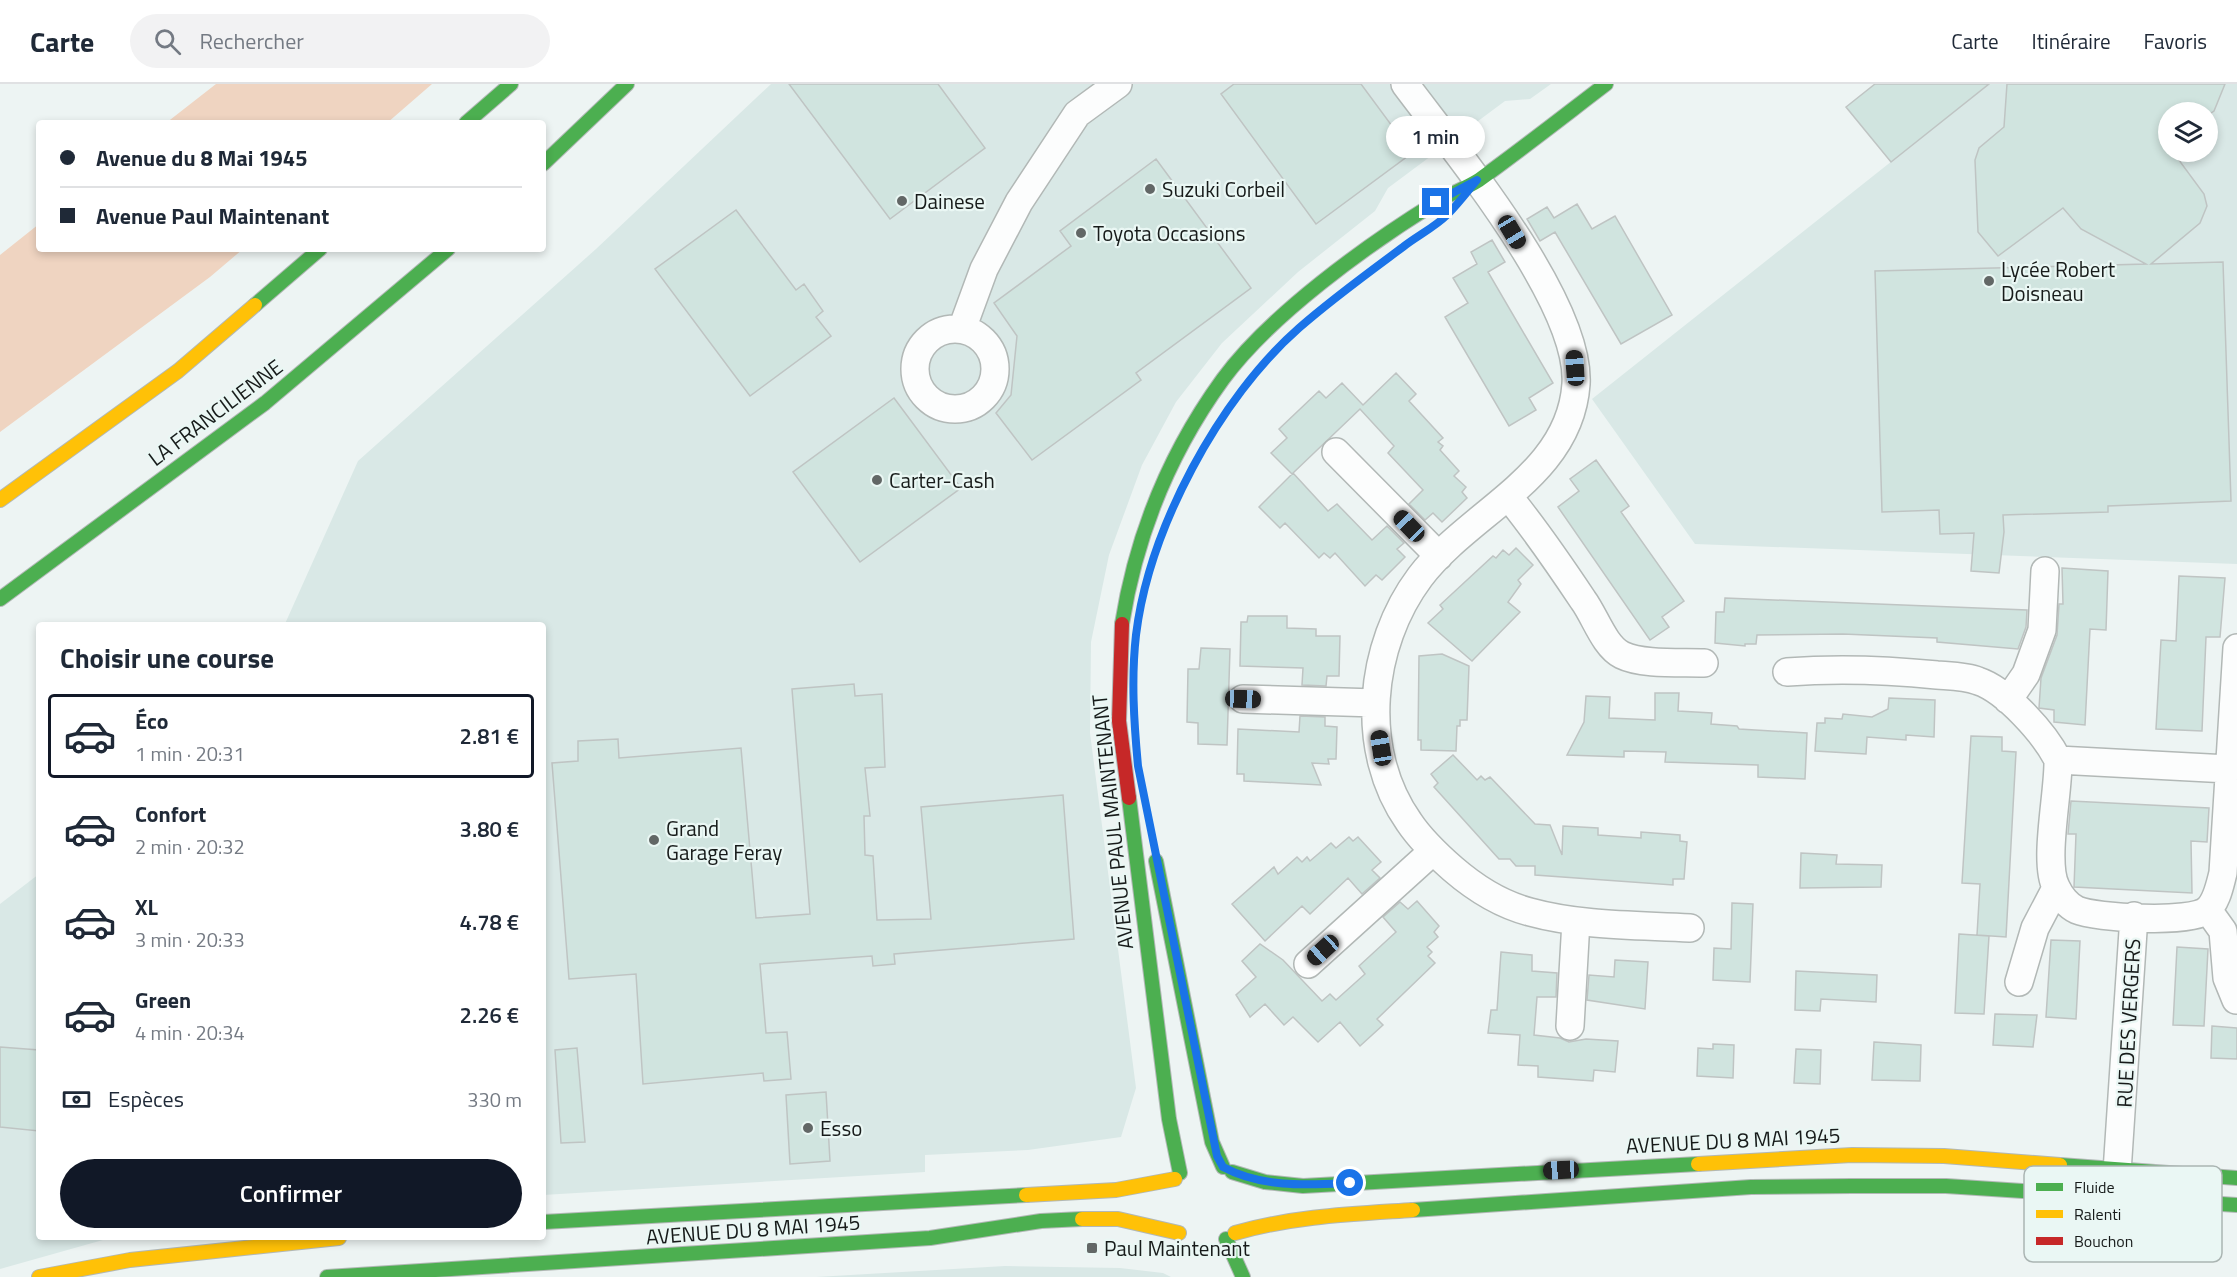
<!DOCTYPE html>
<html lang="fr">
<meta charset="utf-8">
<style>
:root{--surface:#fff;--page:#f2f2f3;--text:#1f2937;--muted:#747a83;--line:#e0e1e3;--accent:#111827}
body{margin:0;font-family:"Titillium Web",sans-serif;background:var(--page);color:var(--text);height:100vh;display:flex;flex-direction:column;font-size:22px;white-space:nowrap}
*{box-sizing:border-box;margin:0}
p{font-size:20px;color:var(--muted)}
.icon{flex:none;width:33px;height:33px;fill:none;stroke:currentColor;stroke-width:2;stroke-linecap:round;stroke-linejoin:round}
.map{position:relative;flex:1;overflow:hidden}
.panel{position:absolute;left:36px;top:538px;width:510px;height:618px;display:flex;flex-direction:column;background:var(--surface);border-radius:6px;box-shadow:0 3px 9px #0003}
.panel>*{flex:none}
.guide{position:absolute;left:36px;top:36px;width:510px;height:132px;border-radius:6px;box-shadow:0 3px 9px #0003;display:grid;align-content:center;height:132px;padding:0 24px;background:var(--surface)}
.buttons{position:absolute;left:2158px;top:18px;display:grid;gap:12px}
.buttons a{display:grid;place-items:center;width:60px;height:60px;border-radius:50%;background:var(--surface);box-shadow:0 3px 9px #0003;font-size:30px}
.end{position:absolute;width:27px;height:27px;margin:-14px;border:8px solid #1a73e8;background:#fff;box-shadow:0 0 0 3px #fff}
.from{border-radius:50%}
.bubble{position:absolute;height:42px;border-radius:21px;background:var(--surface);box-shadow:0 3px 9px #0003;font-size:20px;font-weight:600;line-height:42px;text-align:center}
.car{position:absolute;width:18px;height:36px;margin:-18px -9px;border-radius:8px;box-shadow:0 0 4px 2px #0007;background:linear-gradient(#222 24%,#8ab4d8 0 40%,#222 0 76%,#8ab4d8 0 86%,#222 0)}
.guide b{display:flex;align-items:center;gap:21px;height:57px;font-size:22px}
.guide b+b{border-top:2px solid var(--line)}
.guide i{width:15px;height:15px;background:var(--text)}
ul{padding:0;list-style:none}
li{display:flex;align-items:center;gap:18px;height:84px;margin:0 12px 9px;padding:0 12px;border:3px solid transparent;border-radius:6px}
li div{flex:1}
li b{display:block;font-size:22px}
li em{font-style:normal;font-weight:600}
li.selected{border-color:var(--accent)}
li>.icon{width:54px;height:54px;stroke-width:1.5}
h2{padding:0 24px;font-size:27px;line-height:72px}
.pay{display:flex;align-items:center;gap:15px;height:66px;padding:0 24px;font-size:22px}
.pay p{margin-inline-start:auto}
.action{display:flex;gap:12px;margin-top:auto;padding:12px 24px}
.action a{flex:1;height:69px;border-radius:36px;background:var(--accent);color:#fff;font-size:24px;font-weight:600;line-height:69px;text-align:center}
header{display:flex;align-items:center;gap:36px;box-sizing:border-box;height:84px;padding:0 30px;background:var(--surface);border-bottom:2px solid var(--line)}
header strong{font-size:28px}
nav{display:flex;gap:33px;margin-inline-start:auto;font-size:21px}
.search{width:420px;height:54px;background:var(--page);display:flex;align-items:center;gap:15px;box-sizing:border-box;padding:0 21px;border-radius:33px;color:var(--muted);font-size:22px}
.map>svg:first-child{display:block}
.built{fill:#d9e8e6;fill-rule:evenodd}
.green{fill:#efd4c1}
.building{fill:#d0e4df;stroke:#bfc4c3;stroke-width:1.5}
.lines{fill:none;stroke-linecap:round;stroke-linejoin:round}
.street-casing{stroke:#b2b8b6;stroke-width:30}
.fast-casing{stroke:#b2b8b6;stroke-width:16}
.slow-casing{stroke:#b2b8b6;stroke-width:16}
.jam-casing{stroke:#b2b8b6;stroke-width:16}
.street{stroke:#fcfdfd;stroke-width:27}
.fast{stroke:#4caf50;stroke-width:14}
.slow{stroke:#ffc107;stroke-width:14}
.jam{stroke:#c62828;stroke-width:14}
.route{stroke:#1a73e8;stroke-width:8}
.poi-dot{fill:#626766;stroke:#eaf7f4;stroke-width:2}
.labels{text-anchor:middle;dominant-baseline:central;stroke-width:4.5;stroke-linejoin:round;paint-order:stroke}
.poi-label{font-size:21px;fill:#171b1a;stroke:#eaf7f4;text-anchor:start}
.street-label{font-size:21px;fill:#171b1a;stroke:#eaf7f4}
.key{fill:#eaf7f4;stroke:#abb5b3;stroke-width:1.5}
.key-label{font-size:16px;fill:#171b1a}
</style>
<header>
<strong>Carte</strong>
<div class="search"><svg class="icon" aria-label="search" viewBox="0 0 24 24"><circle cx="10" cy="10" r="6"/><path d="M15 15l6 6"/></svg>Rechercher</div>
<nav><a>Carte</a><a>Itinéraire</a><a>Favoris</a></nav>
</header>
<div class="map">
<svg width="2237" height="1193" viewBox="0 0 2237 1193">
<rect width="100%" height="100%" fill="#edf4f3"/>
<path class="built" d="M771 0H1551L1530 15 1505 17 1388 104 1375 127 1298 188 1222 259 1176 318 1142 381 1109 471 1091 558 1090 649 1136 1004 1121 1053 1028 1066 925 1071V1088L543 1111V542H284L358 377 596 165Z
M1989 0H2237V480L1695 460 1592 315ZM2169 28H2208V68H2169Z
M39 790V1154H110L0 1185V820Z
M1005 1182 1120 1184 1163 1189 1171 1193H816Z"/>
<path class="green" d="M216 0H432L387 39H166Z
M39 140V165H243L210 193 0 348V171Z"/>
<path class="building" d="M789 0H938L985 64 890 135Z
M1234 0H1361L1412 69 1316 140 1221 10Z
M1875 0H1989L1891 78 1846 23Z
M2007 0H2225L2214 27 2208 31V28H2169V68H2173L2204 110 2207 122 2200 139 2151 180 2223 178 2231 417 2108 422V428L2003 431 2004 448 1999 489 1971 487 1974 449 1940 450 1939 426 1882 428 1875 187 2146 180 2081 145 2063 124 1998 172 1978 148 1975 76 1979 64 2004 43Z
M1156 75 1251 204 1136 289 1141 296 1032 376 996 329 1011 311 1017 252 994 219 1071 162 1060 147Z
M1577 120 1592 145 1615 132 1672 231 1621 260 1555 148 1540 157 1527 135 1547 123 1554 134Z
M736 126 796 206 804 200 823 227 816 233 831 252 750 312 655 185Z
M1492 156 1505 178 1488 188 1553 299 1529 314 1536 326 1509 342 1445 233 1468 219 1453 194 1477 180 1471 168Z
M1396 289 1416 310 1409 317 1443 354 1438 358 1443 362 1440 366 1459 387 1454 392 1466 403 1462 408 1467 414 1442 438 1433 429 1425 436 1409 420 1423 406 1388 369 1394 362 1360 325 1292 390 1271 369 1287 354 1279 345 1319 307 1326 314 1342 299 1363 321Z
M894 314 961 404 860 478 793 388Z
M1596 376 1629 422 1621 428 1684 517 1662 533 1669 543 1650 556 1558 423 1579 407 1570 395Z
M1293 389 1328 427 1337 420 1372 456 1387 442 1404 459 1397 465 1405 473 1382 496 1376 491 1365 502 1335 469 1330 474 1324 469 1319 474 1285 439 1280 444 1259 423Z
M1516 464 1533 481 1518 496 1521 500 1508 518 1520 528 1472 577 1428 539 1443 525 1440 521 1493 472 1496 474 1503 466 1509 471Z
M2062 484 2108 487 2106 546 2090 545 2085 641 2054 638V626L2039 624 2041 594 2057 551 2059 520H2063Z
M2179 492 2225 494 2220 553H2206L2202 647 2156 645 2161 556 2176 557Z
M1725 514 2027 526 2026 543 2018 565 1937 558V554L1843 550 1757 551 1756 560H1745V562L1715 559 1716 528H1724Z
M1248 532H1287V544L1316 545V552H1340L1339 592H1327L1326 602 1302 601 1303 584 1240 582 1241 538H1247Z
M1201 564 1230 565 1227 661 1198 660V639L1187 638 1188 585H1199Z
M1442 570 1469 582 1467 636H1460V642H1457L1456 667 1421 666V656H1418L1419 572Z
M854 600 855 612 882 610 885 683 865 684 870 732H864L865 771 873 772 877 836 931 835 921 723 1063 711 1074 855 894 870 895 880 873 882 872 872 760 880 766 949 787 948 791 995 764 997 763 989 643 1000 636 890 569 895 552 679 578 677V657L618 655 619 674 741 664 756 834 810 830 792 605Z
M1655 609H1679L1678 627 1712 629 1711 640 1737 642 1739 645 1807 649 1805 695 1758 693V681L1665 678 1666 668 1624 667V673L1567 671 1584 638 1586 612 1610 613 1609 634 1655 636Z
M1889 614 1935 616 1934 653 1906 651V656L1867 653 1866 670 1815 667 1817 639H1825V634L1842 635 1843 630 1872 633 1888 625Z
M1300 632 1325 633V642L1337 643 1336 675H1328L1329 680 1312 679 1321 701 1244 697V690H1237L1238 645 1299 648Z
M1971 652 2002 653V667L2016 668 2006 853 1977 851 1980 800 1962 799Z
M1453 671 1477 696 1481 692 1485 696 1490 693 1535 740 1550 741 1562 771 1563 742 1598 744V751L1641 754V748L1680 751V757L1687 758 1684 795H1673V801L1535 791V782H1516L1510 775H1499L1434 703 1438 699 1431 690Z
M2071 717 2209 724 2207 758 2191 757 2192 809 2074 803 2076 750H2068Z
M1349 753 1353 757 1358 753 1381 778 1372 786 1380 794 1362 810 1348 794 1310 830 1302 822 1265 857 1232 820 1274 783 1278 790 1297 773 1302 778 1307 773 1310 777 1331 759 1336 764Z
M1801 769 1837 771 1836 780 1882 781 1881 803 1800 804Z
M1417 817 1439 842 1434 848 1438 853 1427 863 1432 868 1428 872 1435 879 1377 935 1383 941 1360 962 1340 938 1318 958 1293 933 1284 941 1265 920 1250 933 1236 911 1256 893 1242 877 1260 860 1283 876 1322 917 1330 910 1336 916 1365 890 1359 882 1396 848 1383 833 1400 818 1408 825Z
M1732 819 1753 820 1750 898 1713 896 1714 864 1731 865Z
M1959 850 1989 852 1984 930 1955 929Z
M2051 856 2080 857 2076 935 2046 933Z
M2177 863 2208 865 2204 942 2173 941Z
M1501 868 1532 871V887L1557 889 1556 913H1537L1534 951 1560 954 1569 958 1586 955 1618 957 1615 988 1594 986 1593 997 1538 993V982L1518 981 1520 951 1488 949 1491 926H1497Z
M1615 876 1648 878 1645 925 1587 916 1589 891 1614 893Z
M1796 887 1877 891 1876 918 1821 915 1820 927 1795 926Z
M1995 930 2037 931 2033 963 1993 961Z
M2212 942 2237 944V975L2211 974Z
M1874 958 1921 961 1920 997 1872 996Z
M1713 960 1734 961 1733 994 1697 992 1698 964 1713 965Z
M0 963 39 966V1047L0 1043Z
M577 964 585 1058 561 1059 555 966Z
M1796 965 1821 966 1820 1000 1794 999Z
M826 1008 830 1077 790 1080 786 1011Z"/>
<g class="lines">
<g class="street-casing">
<path id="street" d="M1405 0C1454 66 1581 218 1576 300 1570 392 1470 427 1420 493 1369 561 1358 666 1409 738 1421 756 1437 771 1453 785 1475 804 1503 821 1530 828 1581 842 1637 841 1690 844
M915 285a40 40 0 1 1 80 0a40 40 0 1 1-80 0Z
M962 245 984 185 1019 118 1077 30 1118 0
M1336 368 1439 472
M1508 412C1535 445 1559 480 1583 516 1595 532 1604 562 1622 571 1642 581 1682 578 1704 579
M1787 588C1837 584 1888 586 1937 591 1950 592 1966 592 1978 597 2006 606 2045 650 2058 676 2059 707 2043 778 2056 803 2060 812 2068 822 2077 826 2095 834 2192 840 2207 826 2217 818 2220 800 2223 789L2237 564
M1243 615 1376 619
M2008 616 2026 590 2042 546 2045 487
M2058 676 2228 685
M2208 826 2223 847 2227 894 2236 916
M1308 880 1433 767
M2019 898 2035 844 2056 804
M1570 942 1576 837
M2116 1103 2134 832"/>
</g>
<g class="fast-casing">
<path id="fast" d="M466 39 511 0
M543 80 627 0
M255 221 320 165
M0 515 265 319 448 165
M1122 540C1136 452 1170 368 1223 295 1270 231 1367 161 1435 119 1449 110 1465 105 1479 96 1522 65 1564 32 1606 0
M1129 714 1169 1035 1180 1089
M1156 777 1212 1058 1223 1083
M2060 1081 2237 1094
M1232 1088 1265 1098 1303 1102 1698 1080
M1413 1126 1751 1103 1852 1102H1946L2237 1121
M543 1138 1026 1111
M1226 1155 1243 1193
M327 1193 930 1154 1041 1137 1082 1135"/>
</g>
<g class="slow-casing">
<path id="slow" d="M0 416 178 287 255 221
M1698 1080 1852 1071 1944 1072 2060 1081
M1026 1111 1116 1106 1175 1095
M1082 1135H1118L1179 1149
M1235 1149C1294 1132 1353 1130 1413 1126
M39 1193 130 1176 339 1154"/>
</g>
<g class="jam-casing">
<path id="jam" d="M1122 540 1119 637 1129 714"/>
</g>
<use href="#street" class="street"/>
<use href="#fast" class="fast"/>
<use href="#slow" class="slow"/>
<use href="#jam" class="jam"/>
</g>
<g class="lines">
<path class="route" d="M1350 1099C1307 1101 1262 1104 1223 1083L1217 1072 1138 682C1134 639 1131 595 1136 551 1149 445 1219 314 1299 244 1332 215 1368 189 1403 163 1417 152 1435 143 1447 131 1458 120 1467 108 1477 96L1436 118"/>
</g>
<g class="poi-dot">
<circle cx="1150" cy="105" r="6"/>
<circle cx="902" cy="117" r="6"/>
<circle cx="1081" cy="149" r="6"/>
<circle cx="1989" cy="197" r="6"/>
<circle cx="877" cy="396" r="6"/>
<circle cx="654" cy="756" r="6"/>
<circle cx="808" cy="1044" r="6"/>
<rect x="1086" y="1158" width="12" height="12" rx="3"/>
</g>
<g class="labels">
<g class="poi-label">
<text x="1162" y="105">Suzuki Corbeil</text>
<text x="914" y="117">Dainese</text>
<text x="1093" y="149">Toyota Occasions</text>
<text x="2001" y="185">Lycée Robert<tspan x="2001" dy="24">Doisneau</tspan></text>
<text x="889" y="396">Carter-Cash</text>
<text x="666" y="744">Grand<tspan x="666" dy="24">Garage Feray</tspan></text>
<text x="820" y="1044">Esso</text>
<text x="1104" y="1164">Paul Maintenant</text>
</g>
<g class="street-label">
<text transform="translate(215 328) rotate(-37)">LA FRANCILIENNE</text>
<text transform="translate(1112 738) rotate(-96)">AVENUE PAUL MAINTENANT</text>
<text transform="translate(2128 939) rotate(-87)">RUE DES VERGERS</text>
<text transform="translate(1733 1056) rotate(-3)">AVENUE DU 8 MAI 1945</text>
<text transform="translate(753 1145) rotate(-4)">AVENUE DU 8 MAI 1945</text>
</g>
</g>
<rect x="2024" y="1082" width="198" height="96" rx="9" class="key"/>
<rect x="2036" y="1099" width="27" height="8" fill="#4caf50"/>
<rect x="2036" y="1126" width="27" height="8" fill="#ffc107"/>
<rect x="2036" y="1153" width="27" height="8" fill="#c62828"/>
<g class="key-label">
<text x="2074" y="1109">Fluide</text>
<text x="2074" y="1136">Ralenti</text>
<text x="2074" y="1163">Bouchon</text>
</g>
</svg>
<div class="buttons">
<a><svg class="icon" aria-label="layers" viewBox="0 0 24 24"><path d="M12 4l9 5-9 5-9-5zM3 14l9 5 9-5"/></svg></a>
</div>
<i class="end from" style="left:1350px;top:1099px"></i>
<i class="end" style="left:1436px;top:118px"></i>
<div class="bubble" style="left:1386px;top:32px;width:99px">1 min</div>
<i class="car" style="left:1512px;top:148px;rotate:149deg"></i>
<i class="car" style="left:1575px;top:284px;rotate:356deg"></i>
<i class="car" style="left:1409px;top:442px;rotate:316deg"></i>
<i class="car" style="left:1243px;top:615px;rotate:92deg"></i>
<i class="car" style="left:1381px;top:664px;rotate:351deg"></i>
<i class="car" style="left:1323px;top:866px;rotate:228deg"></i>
<i class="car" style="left:1561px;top:1086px;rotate:267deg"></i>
<div class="guide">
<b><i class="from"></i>Avenue du 8 Mai 1945</b>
<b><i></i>Avenue Paul Maintenant</b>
</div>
<section class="panel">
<h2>Choisir une course</h2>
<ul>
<li class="selected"><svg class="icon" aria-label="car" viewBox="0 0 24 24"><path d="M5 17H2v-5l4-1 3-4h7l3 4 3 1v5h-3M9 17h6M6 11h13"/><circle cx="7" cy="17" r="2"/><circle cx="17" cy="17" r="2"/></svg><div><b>Éco</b><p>1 min · 20:31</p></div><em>2.81 €</em></li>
<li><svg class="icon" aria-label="car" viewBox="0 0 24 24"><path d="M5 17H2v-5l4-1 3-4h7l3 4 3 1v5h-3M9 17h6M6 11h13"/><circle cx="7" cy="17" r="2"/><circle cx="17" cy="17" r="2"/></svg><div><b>Confort</b><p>2 min · 20:32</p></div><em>3.80 €</em></li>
<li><svg class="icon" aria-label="car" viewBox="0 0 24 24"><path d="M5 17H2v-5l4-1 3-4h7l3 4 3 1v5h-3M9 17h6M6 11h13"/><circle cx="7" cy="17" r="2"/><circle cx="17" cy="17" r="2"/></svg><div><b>XL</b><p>3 min · 20:33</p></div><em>4.78 €</em></li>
<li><svg class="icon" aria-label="car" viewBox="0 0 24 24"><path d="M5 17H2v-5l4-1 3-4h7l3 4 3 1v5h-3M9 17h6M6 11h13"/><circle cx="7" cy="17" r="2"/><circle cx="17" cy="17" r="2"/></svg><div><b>Green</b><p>4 min · 20:34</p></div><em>2.26 €</em></li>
</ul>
<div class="pay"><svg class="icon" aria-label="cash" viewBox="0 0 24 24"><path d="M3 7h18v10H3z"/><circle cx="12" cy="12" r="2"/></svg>Espèces<p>330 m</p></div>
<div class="action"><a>Confirmer</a></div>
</section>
</div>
